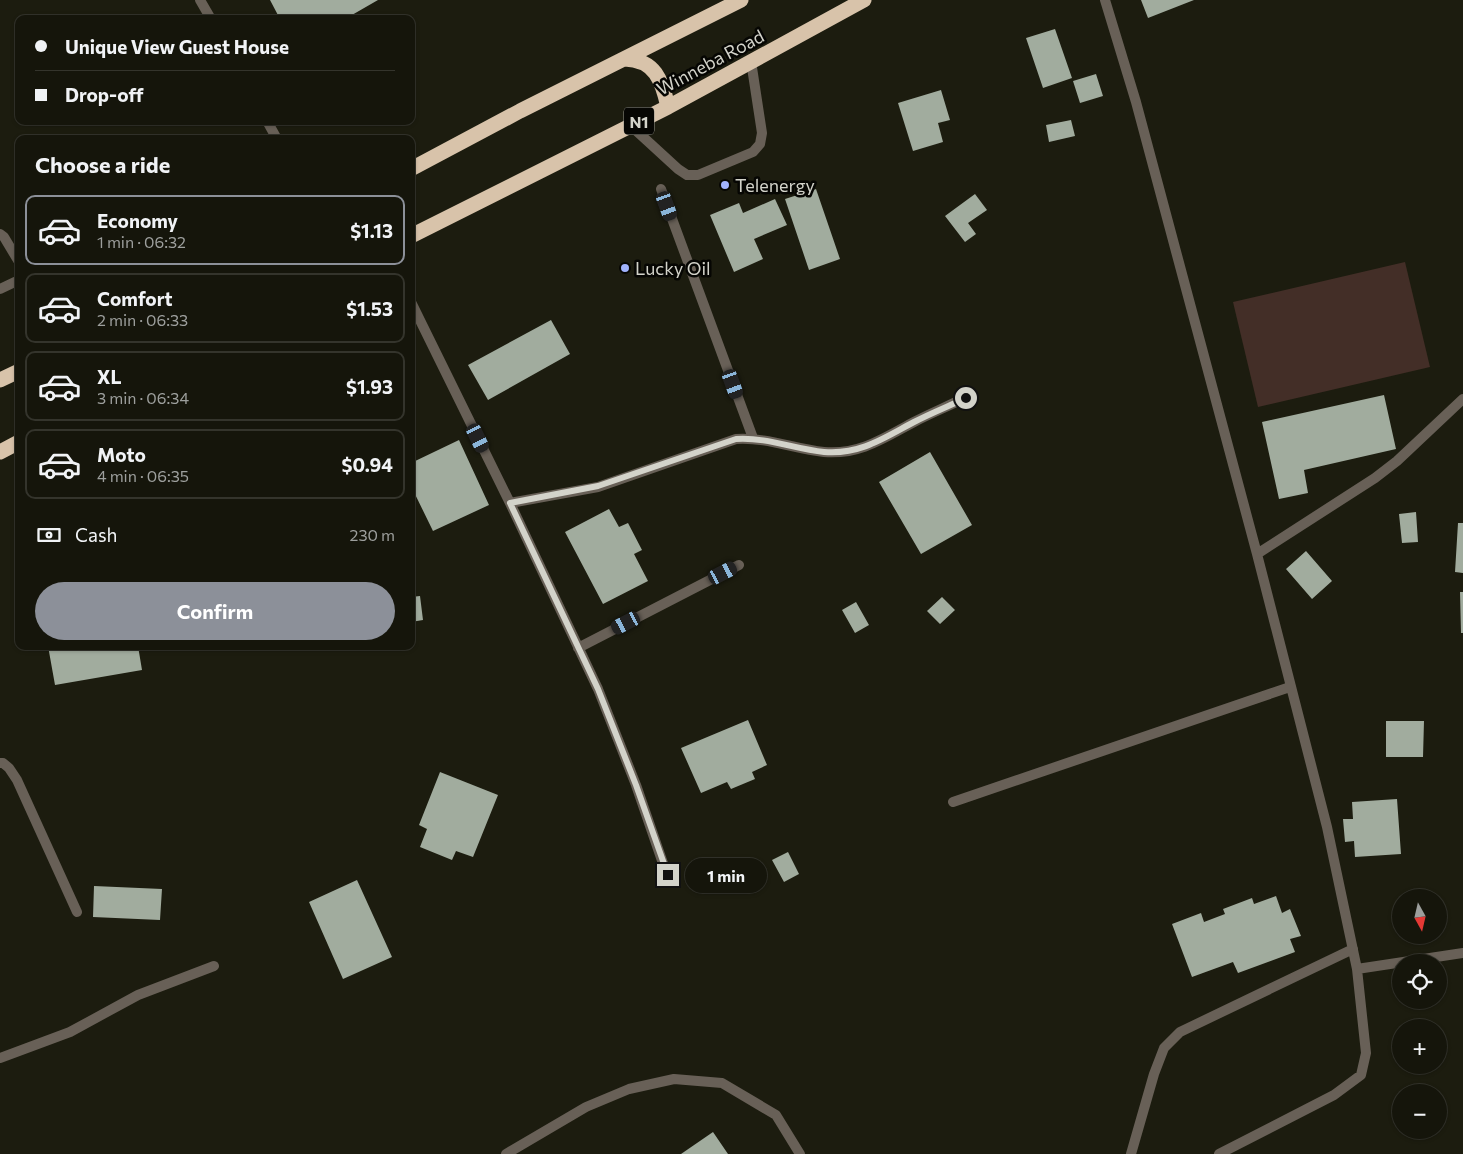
<!DOCTYPE html>
<meta charset="utf-8">
<style>
:root{--surface:#15150b;--page:#1e1e14;--text:#f1f3f6;--muted:#9d9f9d;--line:#34342c;--accent:#8c9099}
body{margin:0;font-family:Commissioner,sans-serif;background:var(--page);color:var(--text);height:100vh;display:flex;flex-direction:column;font-size:19px;white-space:nowrap}
*{box-sizing:border-box;margin:0}
p{font-size:16px;color:var(--muted)}
.icon{flex:none;width:28px;height:28px;fill:none;stroke:currentColor;stroke-width:2;stroke-linecap:round;stroke-linejoin:round}
.map{position:relative;flex:1;overflow:hidden}
.details{position:absolute;left:15px;top:135px;width:400px;height:515px;display:flex;flex-direction:column;background:var(--surface);border-radius:10px;box-shadow:0 1px 4px #0004,0 0 0 1px var(--line)}
.details>*{flex:none}
.guide{position:absolute;left:15px;top:15px;width:400px;height:110px;border-radius:10px;box-shadow:0 1px 4px #0004,0 0 0 1px var(--line);display:grid;align-content:center;height:110px;padding:0 20px;background:var(--surface)}
.needle{width:32px;rotate:172deg}
.controls{position:absolute;left:1392px;top:889px;display:grid;gap:10px}
.controls a{display:grid;place-items:center;width:55px;height:55px;border-radius:50%;background:var(--surface);box-shadow:0 1px 4px #0004,0 0 0 1px var(--line);font-size:25px}
.end{position:absolute;width:22px;height:22px;margin:-11px;border:6px solid #d3d3ca;background:#111;box-shadow:0 0 0 2px #111}
.from{border-radius:50%}
.bubble{position:absolute;height:35px;border-radius:18px;background:var(--surface);box-shadow:0 1px 4px #0004,0 0 0 1px var(--line);font-size:16px;font-weight:700;line-height:35px;text-align:center}
.car{position:absolute;width:15px;height:30px;margin:-15px -8px;border-radius:6px;box-shadow:0 0 4px 1px #0007;background:linear-gradient(#222 24%,#8ab4d8 0 40%,#222 0 76%,#8ab4d8 0 86%,#222 0)}
.guide b{display:flex;align-items:center;gap:18px;height:48px;font-size:19px}
.guide b+b{border-top:1px solid var(--line)}
.guide i{width:12px;height:12px;background:var(--text)}
ul{padding:0;list-style:none}
li{display:flex;align-items:center;gap:15px;height:70px;margin:0 10px 8px;padding:0 10px;border:2px solid var(--line);border-radius:10px}
li div{flex:1}
li b{display:block;font-size:19px}
li em{font-style:normal;font-weight:700}
li.selected{border-color:var(--accent)}
li>.icon{width:45px;height:45px;stroke-width:1.5}
h2{padding:0 20px;font-size:22px;line-height:60px}
.pay{display:flex;align-items:center;gap:12px;height:55px;padding:0 20px;font-size:19px}
.pay p{margin-inline-start:auto}
.primary-button{display:flex;gap:10px;margin-top:auto;padding:10px 20px}
.primary-button a{flex:1;height:58px;border-radius:30px;background:var(--accent);color:#fff;font-size:20px;font-weight:700;line-height:58px;text-align:center}
.map>svg:first-child{display:block}
.green{fill:#432e27}
.building{fill:#a1ac9e}
.lines{fill:none;stroke-linecap:round;stroke-linejoin:round}
.lane{stroke:#686057;stroke-width:10}
.street{stroke:#686057;stroke-width:10}
.highway{stroke:#d8c3aa;stroke-width:15}
.route{stroke:#d3d3ca;stroke-width:6}
.poi-dot{fill:#a1b3fd;stroke:#060603;stroke-width:2}
.labels{text-anchor:middle;dominant-baseline:central;stroke-width:5;stroke-linejoin:round;paint-order:stroke}
.shield{fill:#060603;stroke:#96968e;stroke-width:1}
.shield-label{font-size:16px;font-weight:bold;fill:#d3d3ca}
.street-label{font-size:18px;fill:#d3d3ca;stroke:#060603}
.poi-label{font-size:18px;fill:#d3d3ca;stroke:#060603;text-anchor:start}
</style>
<div class="map">
<svg width="1463" height="1154" viewBox="0 0 1463 1154">
<rect width="100%" height="100%" fill="#1c1c0f"/>
<path class="green" d="M1405 262 1430 367 1258 407 1233 302Z"/>
<path class="building" d="M270 0H378L345 19H280Z
M1141 0H1194L1148 18Z
M1055 29 1072 78 1043 88 1026 38Z
M1096 74 1103 96 1080 103 1073 81Z
M941 90 950 120 938 123 943 142 913 151 898 103Z
M1071 120 1075 136 1049 142 1046 125Z
M816 189 840 259 809 270 785 199Z
M975 194 987 210 968 223 976 234 965 242 945 216Z
M775 199 787 225 754 239 763 259 734 272 710 215 739 203 743 213Z
M551 320 570 354 488 400 468 365Z
M1384 395 1396 449 1304 470 1308 493 1279 499 1262 422Z
M459 440 489 505 433 531 411 486V463Z
M930 452 972 525 921 554 879 482Z
M609 509 619 527 628 523 642 550 634 554 648 581 603 604 565 532Z
M1416 512 1418 542 1402 543 1399 514Z
M1458 523H1463V573L1455 572Z
M1306 551 1332 581 1312 599 1286 569Z
M1460 592H1463V633H1461Z
M420 596 423 620 411 622V597Z
M942 597 955 610 940 624 927 611Z
M856 602 869 625 855 633 842 610Z
M48 646H138L142 670 55 685Z
M748 720 767 765 752 772 755 779 731 789 727 782 701 793 681 748Z
M1386 721H1424L1423 757H1386Z
M440 772 498 795 473 857 456 851 452 860 420 847 427 829 419 825Z
M1397 799 1401 854 1355 857 1354 841 1345 842 1343 819H1353L1352 802Z
M788 852 799 874 784 882 772 860Z
M357 880 392 957 343 979 309 902Z
M94 886 162 889 160 920 93 917Z
M1276 896 1282 913 1290 909 1301 936 1290 939 1295 952 1238 973 1233 962 1192 977 1172 924 1201 913 1204 922 1225 914 1223 909 1252 898 1254 904Z
M713 1132 728 1154H681Z"/>
<g class="lines">
<path class="lane" d="M630 125 678 169 687 175H698L753 152 760 144 762 133 751 61
M661 189 753 438
M0 234 4 237 19 262
M0 289 19 280"/>
<path class="street" d="M200 0 211 19
M1105 0 1136 102 1257 554 1327 827 1357 969 1366 1053 1361 1075 1334 1095 1219 1154
M267 121 277 139
M411 302 510 503 598 689 636 785 667 875
M510 503 598 487 736 439C767 437 794 449 824 452 860 455 884 438 914 422 931 413 949 406 966 397
M1257 554 1375 478 1397 461 1463 399
M578 648 739 565
M0 763H3L9 768 17 780 77 912
M953 802 1290 687
M1357 969 1463 953
M0 1058 70 1032 138 995 214 966
M506 1154 586 1107 629 1089 674 1079 722 1083 776 1115 800 1154
M1131 1154 1154 1074 1164 1048 1180 1032 1353 949"/>
<path class="highway" d="M625 59C655 60 662 80 668 107
M411 169 520 111 741 0
M411 236 668 107 864 0
M0 380 19 371
M0 452 19 442"/>
</g>
<g class="lines">
<path class="route" d="M668 875 636 785 598 689 510 503 598 486 736 439C767 437 794 449 824 452 860 455 884 438 914 422 931 413 949 406 966 398"/>
</g>
<g class="poi-dot">
<circle cx="725" cy="185" r="5"/>
<circle cx="625" cy="268" r="5"/>
</g>
<g class="labels">
<rect class="shield" x="624" y="107.5" width="30" height="27" rx="4"/>
<g class="shield-label">
<text x="639" y="121">N1</text>
</g>
<g class="street-label">
<text transform="translate(710 62) rotate(-28)">Winneba Road</text>
</g>
<g class="poi-label">
<text x="735" y="185">Telenergy</text>
<text x="635" y="268">Lucky Oil</text>
</g>
</g>
</svg>
<div class="controls">
<a><svg class="needle" viewBox="-14 -14 28 28"><path d="M0-13l5 13h-10z" fill="#e53935"/><path d="M0 13l5-13h-10z" fill="#9d9f9d"/></svg></a>
<a><svg class="icon" aria-label="locate" viewBox="0 0 24 24"><circle cx="12" cy="12" r="6"/><path d="M12 2v4M12 18v4M2 12h4M18 12h4"/></svg></a>
<a>+</a>
<a>−</a>
</div>
<i class="end from" style="left:966px;top:398px"></i>
<i class="end" style="left:668px;top:875px"></i>
<div class="bubble" style="left:685px;top:858px;width:82px">1 min</div>
<i class="car" style="left:667px;top:206px;rotate:160deg"></i>
<i class="car" style="left:733px;top:384px;rotate:160deg"></i>
<i class="car" style="left:478px;top:438px;rotate:154deg"></i>
<i class="car" style="left:723px;top:573px;rotate:63deg"></i>
<i class="car" style="left:626px;top:623px;rotate:243deg"></i>
<div class="guide">
<b><i class="from"></i>Unique View Guest House</b>
<b><i></i>Drop-off</b>
</div>
<section class="details">
<h2>Choose a ride</h2>
<ul>
<li class="selected"><svg class="icon" aria-label="car" viewBox="0 0 24 24"><path d="M5 17H2v-5l4-1 3-4h7l3 4 3 1v5h-3M9 17h6M6 11h13"/><circle cx="7" cy="17" r="2"/><circle cx="17" cy="17" r="2"/></svg><div><b>Economy</b><p>1 min · 06:32</p></div><em>$1.13</em></li>
<li><svg class="icon" aria-label="car" viewBox="0 0 24 24"><path d="M5 17H2v-5l4-1 3-4h7l3 4 3 1v5h-3M9 17h6M6 11h13"/><circle cx="7" cy="17" r="2"/><circle cx="17" cy="17" r="2"/></svg><div><b>Comfort</b><p>2 min · 06:33</p></div><em>$1.53</em></li>
<li><svg class="icon" aria-label="car" viewBox="0 0 24 24"><path d="M5 17H2v-5l4-1 3-4h7l3 4 3 1v5h-3M9 17h6M6 11h13"/><circle cx="7" cy="17" r="2"/><circle cx="17" cy="17" r="2"/></svg><div><b>XL</b><p>3 min · 06:34</p></div><em>$1.93</em></li>
<li><svg class="icon" aria-label="car" viewBox="0 0 24 24"><path d="M5 17H2v-5l4-1 3-4h7l3 4 3 1v5h-3M9 17h6M6 11h13"/><circle cx="7" cy="17" r="2"/><circle cx="17" cy="17" r="2"/></svg><div><b>Moto</b><p>4 min · 06:35</p></div><em>$0.94</em></li>
</ul>
<div class="pay"><svg class="icon" aria-label="cash" viewBox="0 0 24 24"><path d="M3 7h18v10H3z"/><circle cx="12" cy="12" r="2"/></svg>Cash<p>230 m</p></div>
<div class="primary-button"><a>Confirm</a></div>
</section>
</div>
